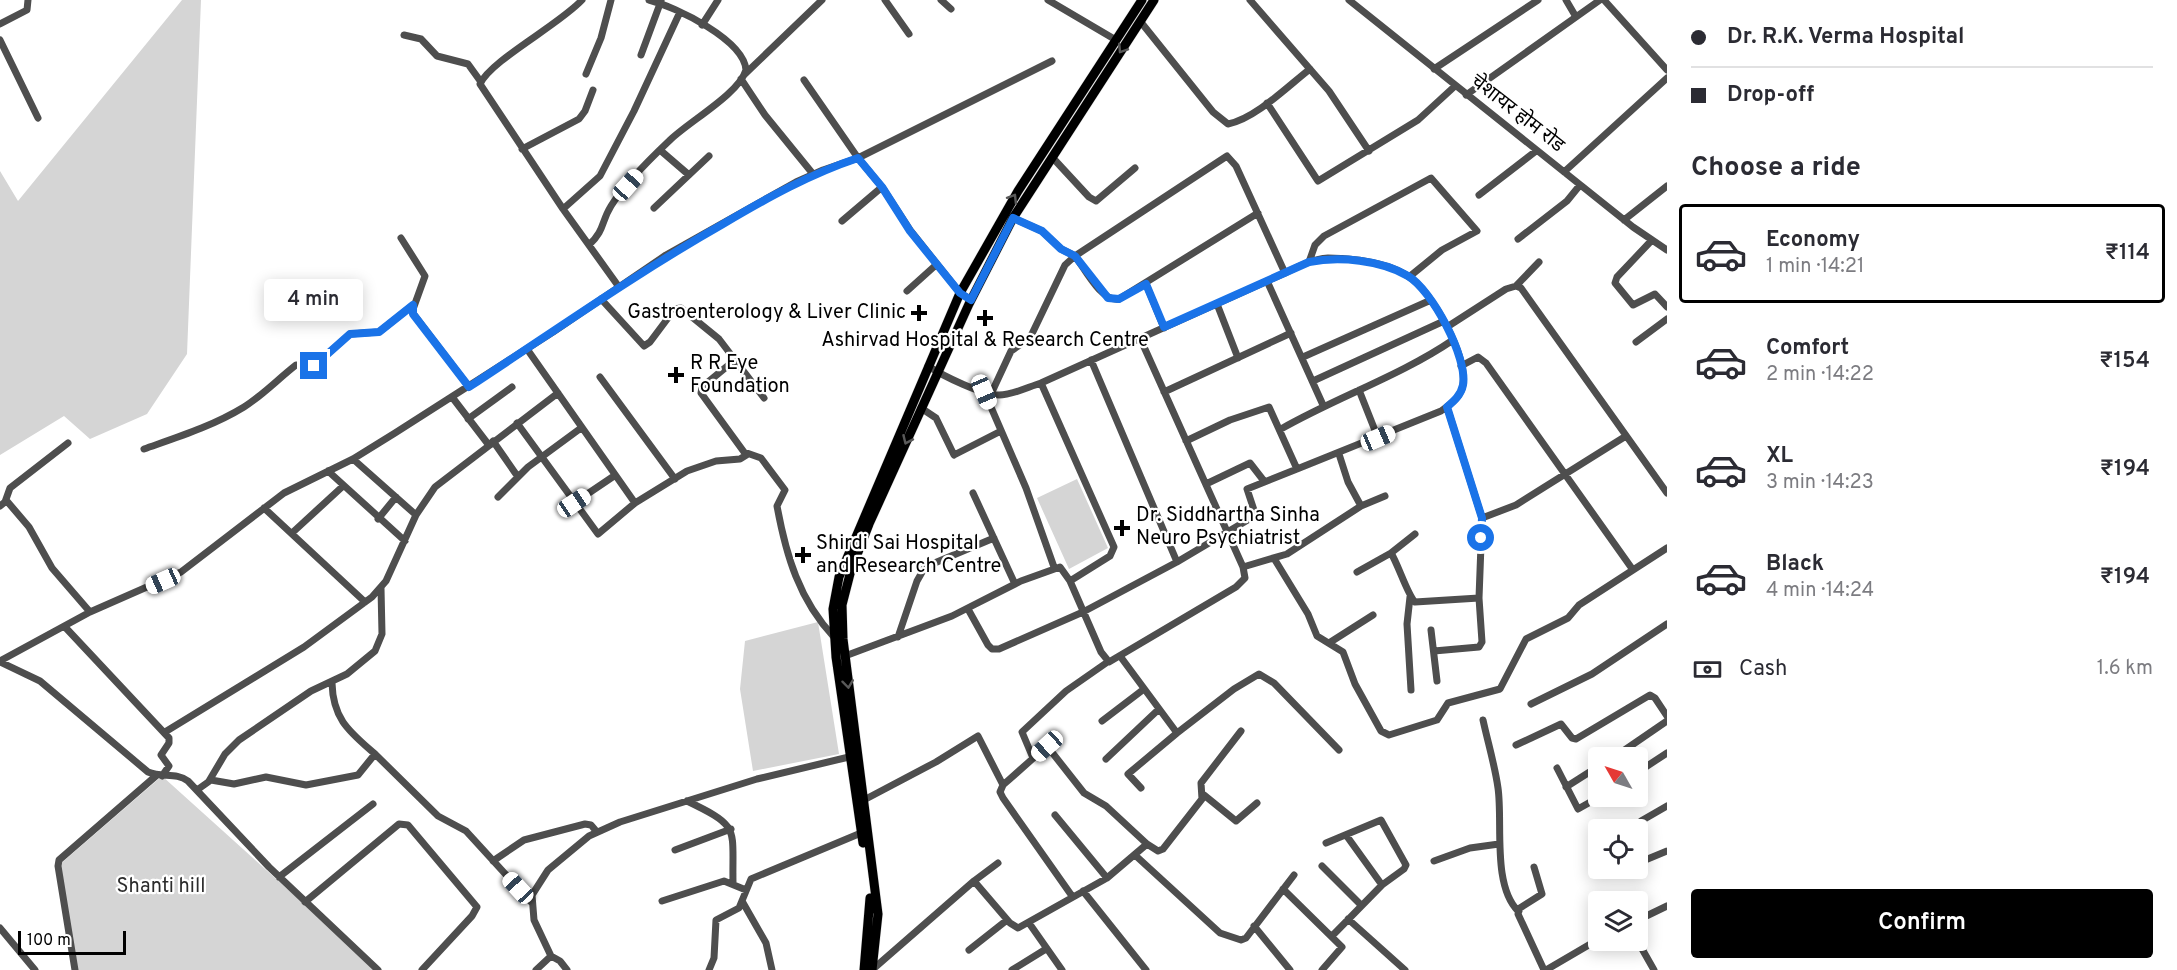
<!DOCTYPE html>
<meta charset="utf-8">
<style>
:root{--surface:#fff;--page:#f2f2f3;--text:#2b2b33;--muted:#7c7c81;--line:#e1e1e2;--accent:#000}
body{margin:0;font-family:Overpass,"Noto Sans Devanagari",sans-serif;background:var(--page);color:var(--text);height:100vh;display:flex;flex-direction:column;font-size:22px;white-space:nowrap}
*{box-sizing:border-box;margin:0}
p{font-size:20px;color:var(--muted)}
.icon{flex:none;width:33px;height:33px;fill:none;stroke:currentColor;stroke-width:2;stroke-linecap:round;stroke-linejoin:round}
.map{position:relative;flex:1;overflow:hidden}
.details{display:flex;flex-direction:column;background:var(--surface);width:510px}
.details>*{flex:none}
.banner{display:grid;align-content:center;height:132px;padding:0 24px;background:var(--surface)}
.needle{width:39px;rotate:309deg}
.controls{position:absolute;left:1588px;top:747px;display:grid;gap:12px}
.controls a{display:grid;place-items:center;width:60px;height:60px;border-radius:6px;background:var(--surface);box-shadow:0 3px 15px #0003;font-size:30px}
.scale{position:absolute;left:18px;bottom:15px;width:108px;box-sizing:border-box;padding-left:6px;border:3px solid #000;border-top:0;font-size:16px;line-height:21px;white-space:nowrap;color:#000;-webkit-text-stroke:4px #fff;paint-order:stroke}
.end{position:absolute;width:27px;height:27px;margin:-14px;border:8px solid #1a73e8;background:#fff;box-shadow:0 0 0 3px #fff}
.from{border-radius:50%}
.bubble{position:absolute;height:42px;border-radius:6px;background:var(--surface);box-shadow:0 3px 15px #0003;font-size:20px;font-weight:600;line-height:42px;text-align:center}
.car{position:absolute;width:18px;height:36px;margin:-18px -9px;border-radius:8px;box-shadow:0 0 4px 2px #0007;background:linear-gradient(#fff 24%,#345 0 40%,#fff 0 76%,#345 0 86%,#fff 0)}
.banner b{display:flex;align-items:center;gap:21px;height:57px;font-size:22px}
.banner b+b{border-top:2px solid var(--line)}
.banner i{width:15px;height:15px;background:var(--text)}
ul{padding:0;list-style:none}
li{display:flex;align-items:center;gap:18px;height:99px;margin:0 12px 9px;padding:0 12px;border:3px solid transparent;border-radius:6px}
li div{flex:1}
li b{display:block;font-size:22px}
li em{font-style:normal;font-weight:600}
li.on{border-color:var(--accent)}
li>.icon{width:54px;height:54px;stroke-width:1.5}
h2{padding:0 24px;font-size:27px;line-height:72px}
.pay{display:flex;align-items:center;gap:15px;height:66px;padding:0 24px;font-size:22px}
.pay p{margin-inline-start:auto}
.primary-button{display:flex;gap:12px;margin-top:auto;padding:12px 24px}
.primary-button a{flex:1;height:69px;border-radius:6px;background:var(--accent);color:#fff;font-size:24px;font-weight:600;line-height:69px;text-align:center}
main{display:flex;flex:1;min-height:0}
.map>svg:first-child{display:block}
.green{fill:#d5d5d5}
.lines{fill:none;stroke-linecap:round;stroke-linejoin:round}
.major-casing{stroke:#dbdbdb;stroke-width:10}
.minor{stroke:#4e4e4e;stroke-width:7}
.major{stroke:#000;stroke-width:9}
.oneway{stroke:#595959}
.route{stroke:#1a73e8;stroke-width:8}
.poi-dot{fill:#000;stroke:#fff;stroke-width:2}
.labels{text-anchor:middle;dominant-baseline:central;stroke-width:4.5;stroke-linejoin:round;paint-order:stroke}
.street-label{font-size:20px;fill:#000;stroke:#fff}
.poi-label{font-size:20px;fill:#000;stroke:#fff;text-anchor:start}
.park-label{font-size:20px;fill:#2c2c2c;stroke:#fff}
</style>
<main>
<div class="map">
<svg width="1667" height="970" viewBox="0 0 1667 970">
<rect width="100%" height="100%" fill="#fff"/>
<path class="green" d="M182 0H201L187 354 147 414 90 439 64 416 0 455V171L18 201Z
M1077 479 1108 548 1069 569 1037 498Z
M818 622 839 754 753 771 740 689 745 641Z
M162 776 377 970H75L58 866Z"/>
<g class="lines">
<g class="major-casing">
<path id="major" d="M863 843 836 657 833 609 839 577 960 293 1018 191 1142 0
M864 970 870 898
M872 970 878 914 843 639 842 605 851 570 869 524 969 304 1013 218 1154 0"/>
</g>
<path class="minor" d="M582 0C559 25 491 60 480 84L563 209 600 176 634 111 680 12
M885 0 909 34
M941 0 951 9
M1048 0 1116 40
M1250 0 1329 91 1369 151
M1349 0 1633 227 1667 250
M1566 0 1576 17
M1604 0 1667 70
M1140 21 1213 112 1228 124C1255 119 1288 86 1310 69
M0 24 27 10 28 0
M702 25 718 0
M404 35 421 39 437 56 468 64 481 82
M0 40 38 118
M641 55 661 1
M1434 69 1538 0
M586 74 601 38 611 0
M745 74 822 0
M741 79 765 115 813 174
M804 80 858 158 882 187 910 230 960 293 971 300
M1466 95 1600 0
M1267 103 1318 181 1418 120 1455 86
M522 149 579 119 585 111 593 90
M660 150 689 175
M1052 157 1089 197 1096 201 1135 168
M1564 172 1667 78
M1479 195 1536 151
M654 208 709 156
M563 209 619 287
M1624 220 1667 186
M842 221 882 187
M401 238 425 276 412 312 469 387
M1518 239 1567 201 1580 185
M1652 240 1617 277 1615 283 1633 305 1655 294 1667 307
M589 245C605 230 601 222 611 206 624 185 651 158 669 141 688 122 739 94 746 70 744 40 676 7 649 0
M1309 262 1315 245 1324 236 1431 178 1477 231 1442 250 1409 277
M1267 281 1323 405
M1146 284 1164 328
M1516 286 1539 262
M907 291 937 264
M601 299 644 346 650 342 668 318
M1217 304 1238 358
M674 309 681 308 719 339 764 398
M1447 327 1506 289 1516 286 1521 288 1667 493
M1636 342 1667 319
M527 349 635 503
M1303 357 1431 300
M736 359 702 387 701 393 744 452 761 458 785 490 777 506C786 555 799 600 834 637
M1091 360 1177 562
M928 366C943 376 982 395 999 395 1013 395 1028 387 1041 383L1285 273 1236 166 1227 156 1075 256 1061 249 1042 231 1013 218
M600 377 675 479
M1313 381 1444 321
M1359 390 1378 438
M984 391 1026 488 1054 567
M1164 392 1291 333
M991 394 1011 351 1030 338 1065 265 1075 256C1085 269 1101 302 1119 299L1258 213
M452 397 488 444
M921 408 936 418 954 455 1001 431
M468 419 512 387
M517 423 598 534 635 503 687 471 716 461 740 459 748 454
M1281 429C1337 397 1400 376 1453 340
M493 441 518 477
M1186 441 1230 420 1269 407 1297 469 1441 411C1451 404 1462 396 1463 384 1467 356 1434 295 1412 279 1392 263 1353 258 1328 258 1313 259 1299 266 1285 273
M144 449C178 437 213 426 244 407 263 395 278 379 296 365L314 366 350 334 379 332 413 305
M1339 454 1348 482 1361 506 1385 496
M353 459 416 515
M328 471 405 541
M1206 484 1250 463 1264 481
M973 493 1015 584
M498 497 528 467 581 428
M574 503 614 476
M0 506 5 502 10 488 68 443
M264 508 365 602
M1482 518 1516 505 1626 436
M378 519 396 497
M292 533 342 487
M1391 553 1415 534
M1275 560 1308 614 1317 636 1343 652 1355 684 1381 731 1389 735 1437 720 1448 703 1500 689 1526 639 1568 618 1579 605 1633 570 1486 363 1478 357 1461 366
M1243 567 1287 554 1361 506
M1633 570 1667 548
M1357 572 1391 553C1398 564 1408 596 1415 602L1479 598
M1070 581 1101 652 1109 662 1236 587 1245 578 1243 567 1140 338
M1410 597 1407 624 1411 690
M968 609 988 645 992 649H999L1083 612 1177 562 1251 518 1254 510 1247 489 1297 469
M90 612 181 572 284 493 353 459 395 433 553 332 666 255 796 182 823 170 858 158 1052 61
M65 627 169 738V743L161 755 169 766 162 776
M1431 630 1437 681
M898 637 917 581 925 567 994 538
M1329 643 1373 615
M1434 651 1479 647 1482 642 1479 598 1482 518 1447 407
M845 656 952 616 1021 581 1060 567 1070 581 1110 556 1114 547 1041 383
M1120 656 1177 733 1234 689 1259 674 1274 683 1339 750
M0 661 90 612 52 568 29 527 6 500
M0 662 40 681 148 772C162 778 176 772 188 781L269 867 378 970
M332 683C333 720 350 732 375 754
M1531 704 1592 674 1667 624
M1483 720C1488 743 1495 766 1498 788 1503 822 1492 885 1518 911
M1102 721 1144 689
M165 732 304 647 372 597 386 581 416 515 435 487 558 393
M1516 745 1561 724 1572 738 1576 739 1650 695 1655 698 1667 716
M1033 758 1022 732 1066 691 1109 661
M1613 758 1667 721
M1106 759 1159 709
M1557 768 1578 809 1601 796
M1638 772 1667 753
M209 781 225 754 239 740 311 691 347 674 375 651 382 634 381 588
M1566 787 1599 766
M1141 788 1128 774 1177 733
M197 790 211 780 234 784 266 777 306 785 358 775 375 754 438 816 466 831 531 902
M1204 795 1236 821 1257 803
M687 801C741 827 732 827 733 883
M862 801 936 762 978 736 1003 785 1000 792 1003 798 1072 896
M1055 815 1107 878
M1641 821 1667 806
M1346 835 1382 885
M1326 843 1381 820 1406 865 1404 869 1382 885 1333 935
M1147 844 1158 851 1163 849 1202 799 1201 783 1241 731
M675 850 731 829
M1136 856 1220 933 1241 940 1246 938 1294 875
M493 861 524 840 585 824 591 825 597 832
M1434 861 1470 848 1499 844
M1638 863 1667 851
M1322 866 1361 905
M1534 867 1542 894 1520 908 1518 914 1544 970
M279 877 373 804
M974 881 998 863
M1283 889 1342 947 1322 970
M1083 891 1146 970
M662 901 724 881 746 890
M742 901 766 943 772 970
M305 902 399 824 408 825 477 907 472 916 422 970
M1348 919 1405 970
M1638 920 1667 906
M1029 923 1062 970
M1254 926 1290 970
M0 928 35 970
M1637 940 1654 970
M969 950 1007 920
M551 956 534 920 532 895 548 870 589 836 620 822 757 779 849 757
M75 970 58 866 59 860 157 775
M536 970 551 956 560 961 567 970
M709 970 714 958 716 920 739 908 751 879 861 833
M872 970 974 881 1010 923 1018 928 1107 878 1147 844 1106 806 1084 793 1047 746 1003 785
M1012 970 1046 949
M1546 970 1599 939"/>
<use href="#major" class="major"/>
</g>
<defs><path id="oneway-chevron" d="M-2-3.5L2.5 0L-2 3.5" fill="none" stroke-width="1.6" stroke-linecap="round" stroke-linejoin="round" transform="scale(1.5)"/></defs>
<g class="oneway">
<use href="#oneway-chevron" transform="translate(1122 49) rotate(123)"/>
<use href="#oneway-chevron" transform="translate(1013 198) rotate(-58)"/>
<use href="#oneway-chevron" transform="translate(907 440) rotate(114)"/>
<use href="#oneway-chevron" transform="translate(848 684) rotate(83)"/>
</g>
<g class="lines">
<path class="route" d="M314 366 350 334 379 332 413 305V314L469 387C553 332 635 274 723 224 767 198 810 174 858 158L882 187 910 231 960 293 971 300 1013 218 1042 231 1061 249 1075 256 1108 298 1119 299 1146 284 1164 327 1309 262C1339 256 1381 260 1408 276 1432 290 1468 358 1463 385 1461 395 1454 401 1447 407L1482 518 1481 538"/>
</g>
<g class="poi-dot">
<path d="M916 304h6v6h6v6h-6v6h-6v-6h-6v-6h6z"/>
<path d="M982 309h6v6h6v6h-6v6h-6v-6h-6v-6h6z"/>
<path d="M673 366h6v6h6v6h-6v6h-6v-6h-6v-6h6z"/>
<path d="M1119 519h6v6h6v6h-6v6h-6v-6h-6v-6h6z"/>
<path d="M800 546h6v6h6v6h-6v6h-6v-6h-6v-6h6z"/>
</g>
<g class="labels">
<g class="street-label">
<text transform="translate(1517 114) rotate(38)">चेशायर होम रोड</text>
</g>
<g class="poi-label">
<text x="906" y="313" text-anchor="end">Gastroenterology &amp; Liver Clinic</text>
<text x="985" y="341" text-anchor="middle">Ashirvad Hospital &amp; Research Centre</text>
<text x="690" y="364">R R Eye<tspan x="690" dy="23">Foundation</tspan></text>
<text x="1136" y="516">Dr. Siddhartha Sinha<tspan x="1136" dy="23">Neuro Psychiatrist</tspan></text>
<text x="816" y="544">Shirdi Sai Hospital<tspan x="816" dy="23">and Research Centre</tspan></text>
</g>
<g class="park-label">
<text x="161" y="887">Shanti hill</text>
</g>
</g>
</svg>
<div class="controls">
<a><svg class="needle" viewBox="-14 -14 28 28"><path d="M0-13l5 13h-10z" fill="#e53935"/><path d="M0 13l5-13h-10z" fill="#7c7c81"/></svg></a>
<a><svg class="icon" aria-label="locate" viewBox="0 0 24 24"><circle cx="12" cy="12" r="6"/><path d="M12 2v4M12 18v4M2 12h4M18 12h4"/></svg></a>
<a><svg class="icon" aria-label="layers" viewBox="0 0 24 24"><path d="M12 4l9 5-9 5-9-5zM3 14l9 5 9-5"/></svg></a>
</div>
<div class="scale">100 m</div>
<i class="end from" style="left:1481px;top:538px"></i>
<i class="end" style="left:314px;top:366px"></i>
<div class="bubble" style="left:264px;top:279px;width:99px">4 min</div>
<i class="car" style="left:628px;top:185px;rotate:42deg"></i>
<i class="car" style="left:984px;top:392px;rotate:157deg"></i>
<i class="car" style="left:1378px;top:438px;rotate:67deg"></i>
<i class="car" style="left:574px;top:503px;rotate:56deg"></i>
<i class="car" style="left:163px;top:581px;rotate:246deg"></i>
<i class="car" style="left:1047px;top:746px;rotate:228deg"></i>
<i class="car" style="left:518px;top:888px;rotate:317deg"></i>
</div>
<section class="details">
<div class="banner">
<b><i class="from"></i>Dr. R.K. Verma Hospital</b>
<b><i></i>Drop-off</b>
</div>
<h2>Choose a ride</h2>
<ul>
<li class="on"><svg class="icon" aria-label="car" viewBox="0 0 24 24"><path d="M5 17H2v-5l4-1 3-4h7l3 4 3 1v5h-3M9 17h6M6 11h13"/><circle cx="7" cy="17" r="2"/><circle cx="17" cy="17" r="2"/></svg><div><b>Economy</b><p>1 min · 14:21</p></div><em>₹114</em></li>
<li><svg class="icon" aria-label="car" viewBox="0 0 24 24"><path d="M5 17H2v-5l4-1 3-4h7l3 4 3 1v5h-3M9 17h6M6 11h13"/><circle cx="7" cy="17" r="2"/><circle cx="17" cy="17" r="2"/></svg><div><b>Comfort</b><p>2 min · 14:22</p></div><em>₹154</em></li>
<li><svg class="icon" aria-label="car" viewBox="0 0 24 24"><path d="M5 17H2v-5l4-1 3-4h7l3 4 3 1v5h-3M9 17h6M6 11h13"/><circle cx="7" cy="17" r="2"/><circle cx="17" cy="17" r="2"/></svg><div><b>XL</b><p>3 min · 14:23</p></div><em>₹194</em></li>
<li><svg class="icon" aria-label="car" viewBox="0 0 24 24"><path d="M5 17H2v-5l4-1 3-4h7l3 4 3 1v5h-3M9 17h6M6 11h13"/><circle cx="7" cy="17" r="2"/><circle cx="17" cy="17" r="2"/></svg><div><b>Black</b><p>4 min · 14:24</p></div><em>₹194</em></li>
</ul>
<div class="pay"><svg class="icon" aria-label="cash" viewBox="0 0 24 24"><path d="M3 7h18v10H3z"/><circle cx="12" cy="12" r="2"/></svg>Cash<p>1.6 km</p></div>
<div class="primary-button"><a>Confirm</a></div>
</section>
</main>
